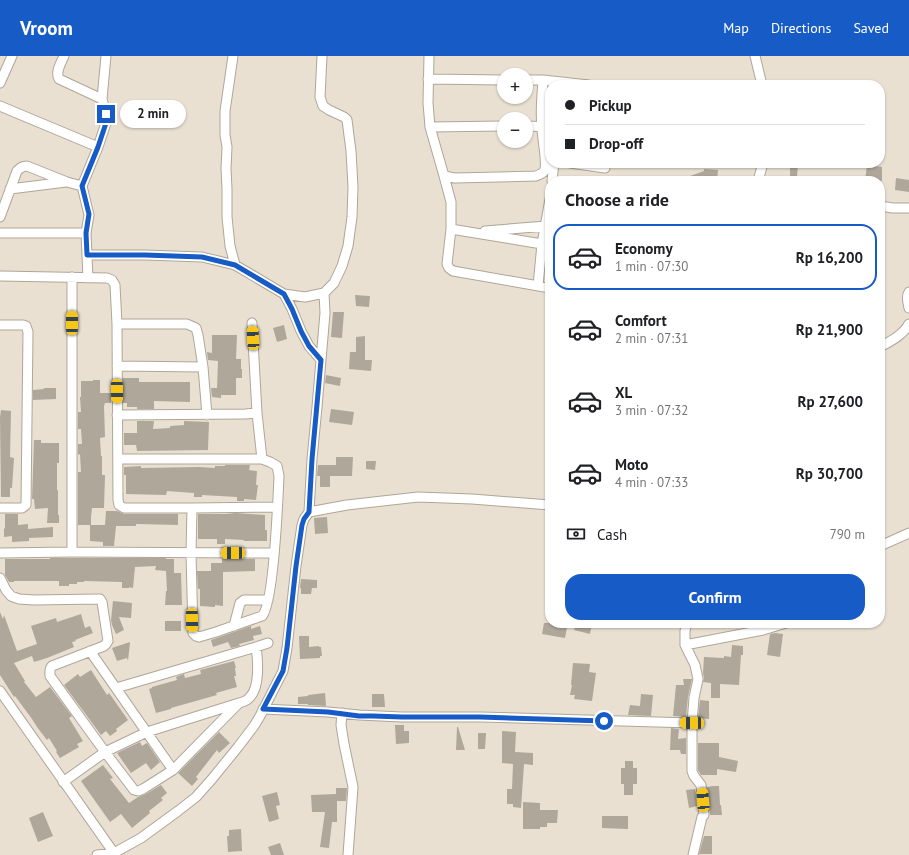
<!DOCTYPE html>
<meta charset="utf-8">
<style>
:root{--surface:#fff;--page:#f6f6f6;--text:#202124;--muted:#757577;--line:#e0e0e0;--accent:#175bc6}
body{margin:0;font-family:"PT Sans",sans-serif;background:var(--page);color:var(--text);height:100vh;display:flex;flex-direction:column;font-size:15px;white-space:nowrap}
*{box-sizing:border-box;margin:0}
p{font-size:13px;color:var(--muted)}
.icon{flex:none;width:22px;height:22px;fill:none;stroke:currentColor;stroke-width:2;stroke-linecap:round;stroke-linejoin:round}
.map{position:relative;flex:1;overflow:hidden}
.side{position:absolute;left:545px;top:120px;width:340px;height:452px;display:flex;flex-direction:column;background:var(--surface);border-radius:16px;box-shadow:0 1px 3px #0004}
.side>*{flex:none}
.guide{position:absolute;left:545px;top:24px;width:340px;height:88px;border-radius:16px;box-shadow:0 1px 3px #0004;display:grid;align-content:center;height:88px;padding:0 20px;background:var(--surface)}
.fabs{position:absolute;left:497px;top:12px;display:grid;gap:8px}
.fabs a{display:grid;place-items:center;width:36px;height:36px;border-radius:50%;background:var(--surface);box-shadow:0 1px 3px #0004;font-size:20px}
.end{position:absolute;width:18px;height:18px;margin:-9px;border:5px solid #175bc6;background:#fff;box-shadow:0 0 0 2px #fff}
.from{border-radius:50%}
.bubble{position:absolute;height:28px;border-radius:14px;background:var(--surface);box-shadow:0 1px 3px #0004;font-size:13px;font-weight:700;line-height:28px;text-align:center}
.car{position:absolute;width:12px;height:24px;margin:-12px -6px;border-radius:5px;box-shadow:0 0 3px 1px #0007;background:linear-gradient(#f5c518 24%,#345 0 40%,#f5c518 0 76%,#345 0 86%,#f5c518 0)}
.guide b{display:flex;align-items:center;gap:14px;height:38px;font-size:15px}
.guide b+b{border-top:1px solid var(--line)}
.guide i{width:10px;height:10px;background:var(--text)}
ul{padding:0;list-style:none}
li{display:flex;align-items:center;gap:12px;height:66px;margin:0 8px 6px;padding:0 12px;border:2px solid transparent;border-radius:16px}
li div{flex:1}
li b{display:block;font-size:15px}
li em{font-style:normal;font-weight:700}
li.current{border-color:var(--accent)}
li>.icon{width:36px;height:36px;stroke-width:1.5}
h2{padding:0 20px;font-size:18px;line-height:48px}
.pay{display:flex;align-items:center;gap:10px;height:44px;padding:0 20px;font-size:15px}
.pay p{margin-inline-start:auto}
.action{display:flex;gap:8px;margin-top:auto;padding:8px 20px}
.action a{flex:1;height:46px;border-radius:16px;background:var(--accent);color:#fff;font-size:16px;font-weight:700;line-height:46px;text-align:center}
header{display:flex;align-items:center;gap:24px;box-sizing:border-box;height:56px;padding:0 20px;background:var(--accent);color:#fff}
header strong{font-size:19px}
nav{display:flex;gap:22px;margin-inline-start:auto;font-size:14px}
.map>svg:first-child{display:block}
.building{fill:#afa799}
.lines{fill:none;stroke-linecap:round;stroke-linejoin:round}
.minor-casing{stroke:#afa698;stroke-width:11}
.minor{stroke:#fff;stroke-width:9}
.route{stroke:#175bc6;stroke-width:5}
</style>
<header>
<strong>Vroom</strong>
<nav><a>Map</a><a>Directions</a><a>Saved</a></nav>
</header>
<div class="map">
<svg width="909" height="799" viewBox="0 0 909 799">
<rect width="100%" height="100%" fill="#e9e0d2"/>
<path class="building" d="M790 107H798L797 121H790Z
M867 109 882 111V125H865Z
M704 113 718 114 717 125H679V124L704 115Z
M896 122 909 124V136L895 134Z
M355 239 370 240 369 251 356 250Z
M333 256H344L342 282 331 281Z
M284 269 287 283 277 286 273 272Z
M212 279H237L236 303H241V313H242V322H236V339H221V342L212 341 211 332H217L218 305 208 304 207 296 212 297Z
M365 280V304H372L371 315 349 313 350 296H356V281Z
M326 319 341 322 340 330 325 327Z
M123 322H139V326H190V346L154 345V353H137V351H127V347H123Z
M93 324H100V337H111V347H105L104 350 105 381 100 382 101 400H102V419H105L104 452H92L91 461V469H78V416H81L80 398 78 399V388H82L81 373H78V356H81L80 341H81V325H93Z
M44 332H56V343L33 344V334L44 333Z
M331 353 354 356 352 369 329 366Z
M1 354 11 355 10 401 14 402 12 432H10V441H1L0 361Z
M137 365H154L153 373 170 372V370L184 369V365L209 366 208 394 137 395 136 389H124V377H137Z
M34 384H41V387H59V407H57V434H58V459H59V467H47L48 452 35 453 34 443H32Z
M336 401H353L352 420H330V431H320V420H317L318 409H336Z
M366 405H376L375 414 366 413Z
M225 409H250L249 414 257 415 256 429H258L256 444 244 443V445H237V441L202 439V441H194V437L167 435 166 439 126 438V419H124V411L141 410V412L199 411 215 412V410H225Z
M106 455H117L124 458H178V469L136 468V470H116L114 490H103V486L90 485V469H105Z
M236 457 265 459V474H267V485H244V484L225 483V488H217V483H198V458H226Z
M5 458H18V469L28 468V473L53 471V481L29 482V485L12 486V480L4 481V473L5 472Z
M327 461 328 477 315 478 314 462Z
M50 502H166V503H174V517H181L182 549H165L166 535H167L166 515 155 514 156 510 135 511 133 532 129 531V532H122V526L84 525V526H77V528H69V530H59V525H14V526H9L5 519V503H50Z
M222 503H255V515L223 516V550L215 549V551L200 550V533H198L197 515H211V507H222Z
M301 523 317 524V532H312L311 538H301V532H300Z
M113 545 132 547 131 562 119 561 124 574 116 578 112 569 111 564Z
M0 556 3 563 4 559 17 595 37 588 31 570 56 562 57 566 81 558 85 572 90 570 93 577 75 584 76 585 72 586 74 591 47 602 34 606 32 600 14 607 25 625 24 626 36 641 50 631 72 660 69 662 83 685 77 688 79 691 60 702 56 696 57 695 49 682 47 684 37 671 32 663 15 640 14 641 0 619Z
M165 565H181V575H165Z
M544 567H557V570L567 571 565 582 542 578Z
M576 567H592L590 578 574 574Z
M251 570V573L260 570 262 578 253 580 254 584 239 588 240 590 231 592 228 586 213 591 211 584Z
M775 577 783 578 780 601 767 599 770 578Z
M299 580H309V591L319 590V591H321L322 600H320V602L300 603Z
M130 586 128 605 127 602 117 605 112 592Z
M732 589 743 590V599H741L739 629 720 628V642H711V627L703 626 704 622 703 617 704 601 724 602V600L731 601Z
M234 605 236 612H235L236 620H234L237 631 216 637 217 639 171 652V653L156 657 149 633 152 632V631L177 624 176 621 184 618 185 622 201 618 200 614Z
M573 607 590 608 589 616 596 617 592 645 574 643 575 639H570L572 629H571Z
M91 614 107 639 109 637 128 664 116 673 117 675 110 680 106 675 101 679 64 629 78 618 80 621Z
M683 623H692L688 641 686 661 673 660 676 629H684Z
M325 637 326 650 308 649V648H298V641L308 640V639Z
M372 638H384L385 651H372Z
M641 638 653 639 651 660 628 659 630 649 640 650Z
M700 644 709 645V663L698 662Z
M395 669H404V675H409V687L396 688Z
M457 671H458L465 694H456Z
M671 672 679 673 678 683 686 682V698H681L680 694H670Z
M502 675 516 676 515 696 533 697V709L524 708 521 752 513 751V748H507V733H512L513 708 502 707Z
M219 676 230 687 219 697 217 694 196 721 198 723 192 730 178 717Z
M478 677H486L485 693H478Z
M140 686 142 690 147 687 160 706 151 714 146 707 131 717 117 697Z
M698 687H719V701L738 705 736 716 717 713V719H701L698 714Z
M625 705H633V712H637V728H633V739H624V728H621V712H625Z
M103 709 113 722 110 723 129 747 138 741 146 738 161 729 167 737 161 742 163 744 149 755 150 757 132 772 121 758 110 766 81 725Z
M713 730H719L720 749H721L722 759H710L707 731Z
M336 732H347L346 745H337V766H332L329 792 320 791 325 756H312L311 739 336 738Z
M695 733 697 750 689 752 686 734Z
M277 736 280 749 276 750 279 763 269 766 262 740Z
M523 746 540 747V754H558L557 767H547V771H540V773H523Z
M43 756 53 780 38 786 29 762Z
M602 760H628V773L602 772Z
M241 773 242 795 228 796 227 780H229V774Z
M704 780H712V798H699Z
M280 787 284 799H271L268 791Z"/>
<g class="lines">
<g class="minor-casing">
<path id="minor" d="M64 0C61 7 55 16 59 23L102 43
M233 0 225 55V79L227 91 226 113 227 133V161L230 190 235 209
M429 0 428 47 430 71 444 120 455 122 536 120C540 118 544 118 545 113 547 104 542 82 542 72 540 56 542 40 543 24H526
M755 0 762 29
M428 23 504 24
M543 24 589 29
M0 27 12 0
M0 50 98 91
M526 70 550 71
M430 71 504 70
M570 107 605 112
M444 120 451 146V173L447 208 449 212 453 215 550 232
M552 125 554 107
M758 125 763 107
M10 133 66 126
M550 143 542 188 550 190
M880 150 893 152H909
M0 161 17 115C20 112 22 110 27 110L67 126 82 130
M451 173 542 188 538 230
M485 175 546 170
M0 177H86
M87 199H145L202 201 235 209 284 238 305 241 324 237 334 227 342 210 348 190 352 161 353 131 351 95 347 64 344 61 329 54 323 50 320 41 322 0
M0 220 107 222 112 224 115 229 117 268 118 444 119 449 124 452H192L277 451
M88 222 86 177 89 159 82 130 98 91 106 67V58L102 43 106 0
M909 236C906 241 908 246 909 252
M284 238 292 253 301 275 309 290 321 304
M252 267 257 357 262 403
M117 268H187L196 272 198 279 203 311 207 359
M0 269H23L26 270 28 276 26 449 22 452H0
M880 291C891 285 903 279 909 268
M117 310 203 311
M117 359 245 358 257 357
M118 403H262L270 406 277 410 279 420C278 442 274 548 262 560L216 576 199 581 196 580 193 577 191 497 192 452
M309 456 312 403 317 351 325 257 324 237
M880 490 909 477
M72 496V221
M0 497 72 496 274 497
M0 522 6 534 11 540 19 543 34 544 98 543H100L102 546 108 585 106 588 104 590 52 610C49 613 50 616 50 620L105 696 134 734 138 735 143 733 173 714 239 647
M687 567 685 575V589L695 609 698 623 694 642 692 667V715L694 720 701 729 704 759 702 761 693 799
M234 570 240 547 244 544H268
M685 589 763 574 786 567
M90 595 173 714
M116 632 256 591 268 587
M0 635 114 797
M263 653 328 656 359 659 402 661H480L692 667
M342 657 341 669 344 688 353 731 348 799
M63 726 105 696 147 676 239 647C243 646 248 644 250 641 260 631 258 604 256 591
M97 799 114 797 141 782 178 755 196 741 212 723 238 691 254 670 260 660 283 615 287 592 296 510 302 469 304 463 309 456 347 449 418 441 472 443 550 449"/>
</g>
<use href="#minor" class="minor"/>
</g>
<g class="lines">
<path class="route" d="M106 58V67L98 91 82 130 89 158 86 177 87 199H145L202 201 235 209 284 238 292 253 301 275 309 290 321 304 312 403 309 456 304 463 302 469 296 510 287 592 283 615 263 653 328 656 359 660H373L402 661H480L604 665"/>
</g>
</svg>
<div class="fabs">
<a>+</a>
<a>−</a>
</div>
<i class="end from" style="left:604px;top:665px"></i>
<i class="end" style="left:106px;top:58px"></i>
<div class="bubble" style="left:120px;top:44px;width:66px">2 min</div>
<i class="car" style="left:72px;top:267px;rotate:0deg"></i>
<i class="car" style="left:253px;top:282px;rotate:357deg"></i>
<i class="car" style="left:117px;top:335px;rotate:179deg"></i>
<i class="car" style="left:233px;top:497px;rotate:270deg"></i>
<i class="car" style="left:192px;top:564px;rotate:179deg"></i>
<i class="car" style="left:692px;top:667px;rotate:271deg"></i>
<i class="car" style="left:703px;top:744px;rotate:355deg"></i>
<div class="guide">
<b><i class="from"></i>Pickup</b>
<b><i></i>Drop-off</b>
</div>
<section class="side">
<h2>Choose a ride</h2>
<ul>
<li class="current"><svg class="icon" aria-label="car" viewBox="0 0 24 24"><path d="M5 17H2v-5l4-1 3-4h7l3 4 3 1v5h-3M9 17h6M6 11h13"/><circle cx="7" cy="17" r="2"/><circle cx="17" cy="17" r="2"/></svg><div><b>Economy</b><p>1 min · 07:30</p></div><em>Rp 16,200</em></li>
<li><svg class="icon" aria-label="car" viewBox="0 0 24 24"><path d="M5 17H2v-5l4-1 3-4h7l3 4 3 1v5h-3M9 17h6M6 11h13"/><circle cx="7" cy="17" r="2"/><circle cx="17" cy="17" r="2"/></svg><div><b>Comfort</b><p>2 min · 07:31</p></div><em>Rp 21,900</em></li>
<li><svg class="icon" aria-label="car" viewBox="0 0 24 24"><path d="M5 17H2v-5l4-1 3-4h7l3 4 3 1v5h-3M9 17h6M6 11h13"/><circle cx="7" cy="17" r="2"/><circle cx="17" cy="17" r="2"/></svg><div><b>XL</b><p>3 min · 07:32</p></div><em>Rp 27,600</em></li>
<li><svg class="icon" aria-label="car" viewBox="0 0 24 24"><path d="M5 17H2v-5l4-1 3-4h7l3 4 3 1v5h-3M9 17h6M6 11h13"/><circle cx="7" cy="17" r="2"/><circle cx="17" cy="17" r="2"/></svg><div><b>Moto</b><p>4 min · 07:33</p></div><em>Rp 30,700</em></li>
</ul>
<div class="pay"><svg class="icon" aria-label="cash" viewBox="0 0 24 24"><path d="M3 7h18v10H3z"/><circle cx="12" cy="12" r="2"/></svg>Cash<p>790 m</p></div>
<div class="action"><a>Confirm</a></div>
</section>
</div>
